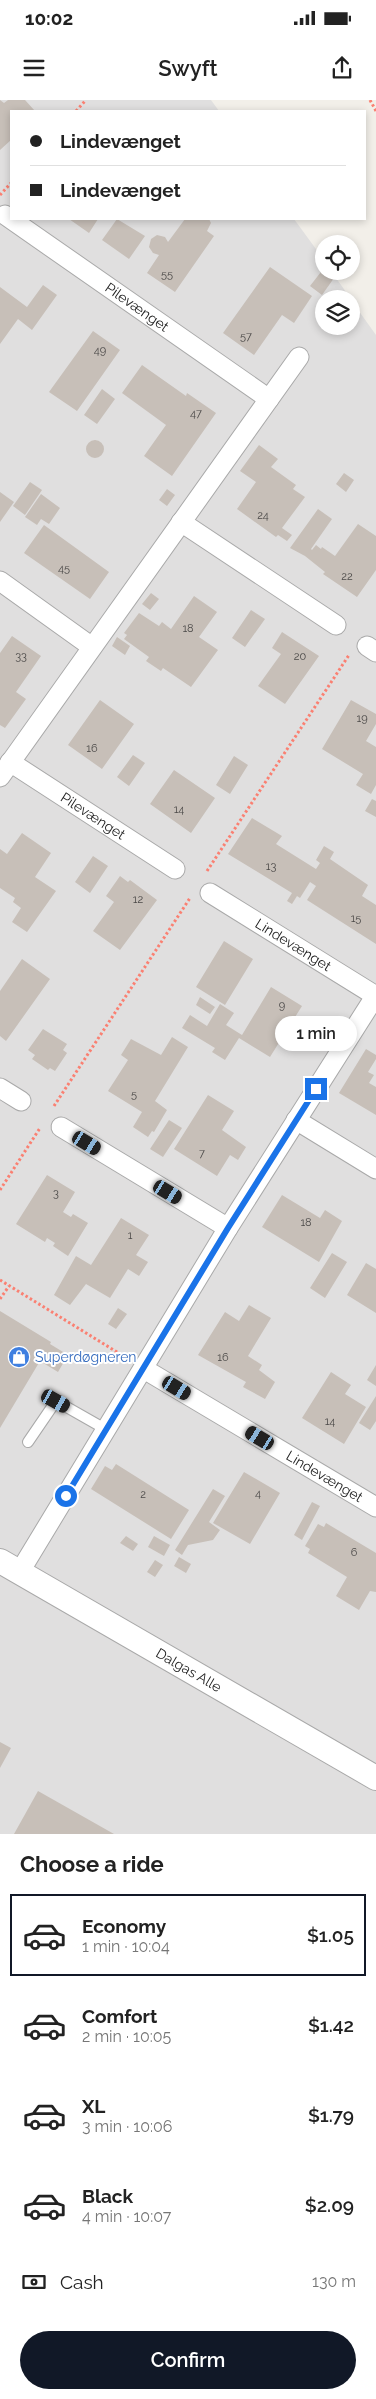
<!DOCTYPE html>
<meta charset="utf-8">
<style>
:root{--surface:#fff;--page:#f2f2f2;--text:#222;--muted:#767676;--line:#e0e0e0;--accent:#111827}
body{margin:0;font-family:Raleway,sans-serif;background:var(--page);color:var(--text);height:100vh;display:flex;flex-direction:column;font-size:19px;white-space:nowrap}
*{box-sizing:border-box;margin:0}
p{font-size:16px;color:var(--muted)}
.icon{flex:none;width:28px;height:28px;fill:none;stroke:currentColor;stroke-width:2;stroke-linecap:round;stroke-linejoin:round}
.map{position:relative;height:1734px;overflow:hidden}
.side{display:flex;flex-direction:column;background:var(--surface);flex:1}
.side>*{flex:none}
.hud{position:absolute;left:10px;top:10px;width:356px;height:110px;border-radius:0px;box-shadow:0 2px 8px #0003;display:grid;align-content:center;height:110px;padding:0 20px;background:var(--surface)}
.controls{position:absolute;left:315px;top:135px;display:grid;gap:10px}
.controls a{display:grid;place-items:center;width:45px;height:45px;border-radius:50%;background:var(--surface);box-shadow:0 2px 8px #0003;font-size:25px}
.end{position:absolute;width:22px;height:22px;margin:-11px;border:6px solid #1a73e8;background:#fff;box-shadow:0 0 0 2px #fff}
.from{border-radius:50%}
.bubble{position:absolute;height:35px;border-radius:18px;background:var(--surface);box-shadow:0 2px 8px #0003;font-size:16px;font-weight:600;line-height:35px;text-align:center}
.car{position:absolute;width:15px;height:30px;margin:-15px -8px;border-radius:6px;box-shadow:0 0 4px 1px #0007;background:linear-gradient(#222 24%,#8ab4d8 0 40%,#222 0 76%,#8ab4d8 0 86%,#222 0)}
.hud b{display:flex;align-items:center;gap:18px;height:48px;font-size:19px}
.hud b+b{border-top:1px solid var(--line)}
.hud i{width:12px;height:12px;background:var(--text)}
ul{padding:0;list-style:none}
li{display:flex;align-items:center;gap:15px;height:82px;margin:0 10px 8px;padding:0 10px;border:2px solid transparent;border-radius:0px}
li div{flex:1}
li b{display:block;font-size:19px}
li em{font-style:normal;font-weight:600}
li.on{border-color:var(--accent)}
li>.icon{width:45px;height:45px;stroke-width:1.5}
h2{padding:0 20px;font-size:22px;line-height:60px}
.pay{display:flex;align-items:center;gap:12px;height:55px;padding:0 20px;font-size:19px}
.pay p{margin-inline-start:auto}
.button{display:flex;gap:10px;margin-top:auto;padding:10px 20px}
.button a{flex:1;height:58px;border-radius:30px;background:var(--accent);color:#fff;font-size:20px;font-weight:600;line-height:58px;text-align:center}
.status{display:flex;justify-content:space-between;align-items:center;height:35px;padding:0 25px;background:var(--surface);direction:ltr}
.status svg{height:14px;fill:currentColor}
header{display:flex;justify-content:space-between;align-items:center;height:65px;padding:0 20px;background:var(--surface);font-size:22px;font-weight:600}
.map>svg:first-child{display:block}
.residential{fill:#e0dfdf}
.building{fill:#c7bfb8}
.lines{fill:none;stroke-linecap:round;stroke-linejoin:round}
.service-casing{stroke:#a9a9a9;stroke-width:12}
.minor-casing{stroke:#a9a9a9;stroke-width:21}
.tertiary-casing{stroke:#a9a9a9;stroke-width:26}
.path{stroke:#fa8072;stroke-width:3;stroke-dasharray:2.5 2.5;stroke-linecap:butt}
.service{stroke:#fff;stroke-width:10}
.minor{stroke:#fff;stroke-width:19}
.tertiary{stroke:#fff;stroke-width:24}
.route{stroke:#1a73e8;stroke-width:6}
.labels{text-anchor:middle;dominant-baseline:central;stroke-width:4;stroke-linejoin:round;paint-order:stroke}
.number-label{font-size:11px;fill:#4b4948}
.street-label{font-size:14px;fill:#222;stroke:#fff}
.shop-label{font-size:14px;fill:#366cbe;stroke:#fff;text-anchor:start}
</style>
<div class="status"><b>10:02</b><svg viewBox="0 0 49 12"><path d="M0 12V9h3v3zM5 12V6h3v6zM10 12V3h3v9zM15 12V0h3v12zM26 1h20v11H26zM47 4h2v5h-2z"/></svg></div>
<header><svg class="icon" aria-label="menu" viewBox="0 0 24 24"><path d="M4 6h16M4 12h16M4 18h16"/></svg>Swyft<svg class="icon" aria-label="share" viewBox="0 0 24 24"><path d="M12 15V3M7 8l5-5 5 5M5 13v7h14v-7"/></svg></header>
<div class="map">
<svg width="376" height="1734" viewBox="0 0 376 1734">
<rect width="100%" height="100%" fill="#f2efe9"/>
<path class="residential" d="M0 0H211L219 11H11V119H294L324 160V171H331L351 199H324V226H351V200L376 235V1734H0Z"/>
<path class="building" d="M0 0 4 3 8 0H25L35 11H11V40L0 50Z
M69 119H98L89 133Z
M117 119 145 136 129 159 102 140Z
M185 119H209L211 123 207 131 214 136 175 192 147 173 159 155 153 153 149 147 151 139 157 135 165 137 168 142Z
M270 167 312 196 294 223 282 215 254 255 223 233Z
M324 168V171H339L322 195 310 186Z
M43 185 57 195 32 230 18 219 0 244V187L27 207Z
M93 231 120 250 77 311 49 292Z
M142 265 186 296 187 293 216 313 172 376 144 356 166 325 122 293Z
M102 289 115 299 97 324 84 315Z
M86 349a9 9 0 1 1 18 0a9 9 0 1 1-18 0Z
M259 345 278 359 271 367 296 385 293 389 305 397 282 428 292 435 287 441 278 435 276 437 237 409 256 382 240 371Z
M344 373 354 380 346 392 336 384Z
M30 382 42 390 25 415 13 406Z
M167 389 175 395 167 406 159 400Z
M0 392 14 402 0 422Z
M41 394 60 408 49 424 41 419 37 425 25 417Z
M318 409 332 419 311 449 312 450 316 445 321 449 322 447 335 456 358 424 376 436V470L357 497 323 474 325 472 305 456 290 448Z
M44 425 109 472 90 499 24 453Z
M151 493 159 499 150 510 142 504Z
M194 496 217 512 199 537 218 550 191 587 163 568 161 571 146 561 149 557 124 539 127 535 124 533 139 513 159 526 162 522 171 529Z
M251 510 265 519 245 547 232 538Z
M282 532 319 556 285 604 258 586 281 554 272 548Z
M12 536 41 556 16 592 26 599 5 628 0 625V553Z
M117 537 130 546 125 555 112 546Z
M100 600 134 624 102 669 68 645Z
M351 600 376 614V624L366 641 376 647V685L371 694 356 685 363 674 322 649Z
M133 655 145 663 129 686 117 677Z
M234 656 248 665 230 694 216 685Z
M174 670 215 698 191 733 150 704Z
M372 699 376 701V717L365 711Z
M252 718 282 736 276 744 316 769 320 763 316 760 324 746 334 752 330 759 368 785 362 796 376 805V844L307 800 316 786 310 782 300 798 297 796 292 804 287 801 292 793 228 754Z
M22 733 51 753 35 777 56 791 27 832 12 822 21 808 13 802 15 798 0 788V749L7 754Z
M93 756 108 766 90 793 75 782Z
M120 776 128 782 130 780 157 800 120 850 93 831 114 802 106 796Z
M224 841 253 859 225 905 196 887Z
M22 859 50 879 6 941 0 936V891Z
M271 887 302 906 270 957 239 938 225 960 212 952 215 948 182 928 190 915 207 926 220 904 234 913 226 925 242 935Z
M200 897 215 907 210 914 196 905Z
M43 929 67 944 63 950 67 953 55 971 50 968 48 970 32 959 35 955 28 950Z
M172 937 188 947 155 1001 167 1010 154 1032 152 1031 148 1037 133 1027 142 1012 108 991 128 960 121 955 131 939 161 955Z
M366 949 376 955V959L368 972 374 975 369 983 376 987V1015L339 993Z
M208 995 234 1011 222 1030 246 1047 238 1060 230 1055 217 1076 174 1049Z
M169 1020 182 1028 163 1057 150 1049Z
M47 1075 75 1092 63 1112 71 1117 73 1114 88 1123 68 1156 53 1146 55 1143 47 1138 45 1142 16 1124Z
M282 1095 320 1118 325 1110 342 1121 319 1162 262 1127Z
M121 1118 149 1135 136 1155 148 1162 139 1176 128 1169 110 1198 86 1184 70 1205 54 1195 76 1156 91 1165Z
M332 1153 347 1162 325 1198 310 1188Z
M366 1163 376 1169V1213L347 1195Z
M249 1205 271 1218 248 1256 262 1265 259 1270 275 1282 265 1299 243 1287 246 1282 198 1255 225 1212 239 1221Z
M118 1208 127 1214 116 1229 108 1224Z
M0 1211 51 1242 50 1244 68 1255 58 1272 40 1261 0 1328Z
M376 1265V1286L367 1280Z
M331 1272 351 1285 345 1294 366 1307 344 1344 302 1318Z
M376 1296V1321L370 1330 359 1323Z
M116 1364 189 1410 171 1439 91 1389 105 1366 112 1370Z
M244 1372 280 1393 250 1444 213 1423Z
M213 1389 225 1396 209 1422 220 1430 213 1440 188 1445 182 1455 175 1450Z
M312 1402 320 1406 302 1440 294 1435Z
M326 1423 376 1453V1492L370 1491 359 1510 336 1496 347 1477 308 1453 310 1449 305 1446 318 1424 324 1427Z
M126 1436 138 1444 133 1451 120 1443Z
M154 1436 170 1445 164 1456 148 1447Z
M179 1457 191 1464 186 1473 174 1466Z
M155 1460 163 1465 155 1477 147 1472Z
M0 1642 11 1648 0 1668Z
M38 1691 114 1734H14Z"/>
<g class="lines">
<g class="service-casing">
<path id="service" d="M28 1342 56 1301 107 1330"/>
</g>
<g class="minor-casing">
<g id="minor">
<path id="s1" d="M5 115 269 299"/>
<path d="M181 422 336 525"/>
<path d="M0 481 92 547"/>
<path d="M367 546 376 552"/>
<path id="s2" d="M10 662 175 769"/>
<path d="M0 677 299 257"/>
<path id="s3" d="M210 793 376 896"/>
<path d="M0 988 21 1001"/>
<path d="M296 1020 376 1069"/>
<path d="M61 1027 228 1128"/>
<path id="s4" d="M144 1269 376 1407"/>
<path d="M19 1473 228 1128 376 895"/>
</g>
</g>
<g class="tertiary-casing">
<g id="tertiary">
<path id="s5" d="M0 1461 376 1678"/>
</g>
</g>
<path class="path" d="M370 0 376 11
M76 11 86 0
M0 95 11 83
M207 771 349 555
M54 1006 190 798
M0 1090 40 1028
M0 1180 125 1257
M0 1199 9 1186"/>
<use href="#service" class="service"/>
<use href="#minor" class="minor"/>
<use href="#tertiary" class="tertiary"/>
</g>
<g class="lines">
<path class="route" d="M66 1396 228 1128 316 989"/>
</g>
<defs>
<g id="shop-disc" transform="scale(1.125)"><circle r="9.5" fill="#3f7fe0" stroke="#fff"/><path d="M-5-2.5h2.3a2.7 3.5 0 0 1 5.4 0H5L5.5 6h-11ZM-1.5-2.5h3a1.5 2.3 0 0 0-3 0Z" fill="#fff"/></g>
</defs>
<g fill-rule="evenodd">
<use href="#shop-disc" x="19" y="1257"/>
</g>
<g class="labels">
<g class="number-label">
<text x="167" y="174">55</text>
<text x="246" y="236">57</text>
<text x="100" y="250">49</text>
<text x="196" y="313">47</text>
<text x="263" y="415">24</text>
<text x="64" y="468">45</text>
<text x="347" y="476">22</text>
<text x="188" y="528">18</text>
<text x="21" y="556">33</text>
<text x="300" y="556">20</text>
<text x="362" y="618">19</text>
<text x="92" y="648">16</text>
<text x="179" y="709">14</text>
<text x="271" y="766">13</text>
<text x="138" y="799">12</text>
<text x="356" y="818">15</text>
<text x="282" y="905">9</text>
<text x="134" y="994">5</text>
<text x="202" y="1053">7</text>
<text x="56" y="1093">3</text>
<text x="306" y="1122">18</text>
<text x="130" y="1135">1</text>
<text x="223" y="1257">16</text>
<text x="330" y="1321">14</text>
<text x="258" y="1393">4</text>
<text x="143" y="1394">2</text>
<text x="354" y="1452">6</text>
</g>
<g class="street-label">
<text stroke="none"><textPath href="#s1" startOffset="161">Pilevænget</textPath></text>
<text stroke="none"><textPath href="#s2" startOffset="99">Pilevænget</textPath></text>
<text stroke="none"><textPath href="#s3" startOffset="98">Lindevænget</textPath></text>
<text stroke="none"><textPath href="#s4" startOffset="210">Lindevænget</textPath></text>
<text stroke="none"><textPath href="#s5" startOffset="218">Dalgas Alle</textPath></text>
</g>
<g class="shop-label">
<text x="35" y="1257">Superdøgneren</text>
</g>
</g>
</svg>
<div class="controls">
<a><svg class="icon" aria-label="locate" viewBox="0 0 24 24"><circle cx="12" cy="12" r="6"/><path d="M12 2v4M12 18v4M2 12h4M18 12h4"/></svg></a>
<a><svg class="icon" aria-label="layers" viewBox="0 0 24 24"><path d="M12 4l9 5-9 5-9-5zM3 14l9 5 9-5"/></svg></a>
</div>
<i class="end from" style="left:66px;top:1396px"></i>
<i class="end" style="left:316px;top:989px"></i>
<div class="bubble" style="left:275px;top:916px;width:82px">1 min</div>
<i class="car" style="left:87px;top:1043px;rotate:121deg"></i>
<i class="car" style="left:168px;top:1092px;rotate:121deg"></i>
<i class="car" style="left:177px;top:1288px;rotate:121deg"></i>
<i class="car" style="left:56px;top:1301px;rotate:119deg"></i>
<i class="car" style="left:260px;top:1338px;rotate:301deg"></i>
<div class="hud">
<b><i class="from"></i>Lindevænget</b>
<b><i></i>Lindevænget</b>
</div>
</div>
<section class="side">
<h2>Choose a ride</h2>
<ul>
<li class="on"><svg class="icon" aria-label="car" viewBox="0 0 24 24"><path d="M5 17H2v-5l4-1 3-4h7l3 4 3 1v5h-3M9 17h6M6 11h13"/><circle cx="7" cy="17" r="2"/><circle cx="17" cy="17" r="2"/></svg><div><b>Economy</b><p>1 min · 10:04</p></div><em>$1.05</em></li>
<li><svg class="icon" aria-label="car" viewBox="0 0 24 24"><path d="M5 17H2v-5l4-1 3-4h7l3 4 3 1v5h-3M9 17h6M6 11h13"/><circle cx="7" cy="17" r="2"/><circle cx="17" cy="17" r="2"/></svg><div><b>Comfort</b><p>2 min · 10:05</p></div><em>$1.42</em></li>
<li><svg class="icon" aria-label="car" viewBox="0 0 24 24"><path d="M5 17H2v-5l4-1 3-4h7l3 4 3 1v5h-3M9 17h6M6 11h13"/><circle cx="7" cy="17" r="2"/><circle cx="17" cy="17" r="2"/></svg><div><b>XL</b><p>3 min · 10:06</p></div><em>$1.79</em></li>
<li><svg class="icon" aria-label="car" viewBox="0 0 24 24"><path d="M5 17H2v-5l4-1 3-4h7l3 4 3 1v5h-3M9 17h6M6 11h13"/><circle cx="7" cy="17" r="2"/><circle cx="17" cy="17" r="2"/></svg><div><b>Black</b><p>4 min · 10:07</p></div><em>$2.09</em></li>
</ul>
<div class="pay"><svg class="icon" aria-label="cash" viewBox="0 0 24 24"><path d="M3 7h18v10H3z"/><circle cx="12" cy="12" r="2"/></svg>Cash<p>130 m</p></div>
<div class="button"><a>Confirm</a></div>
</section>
